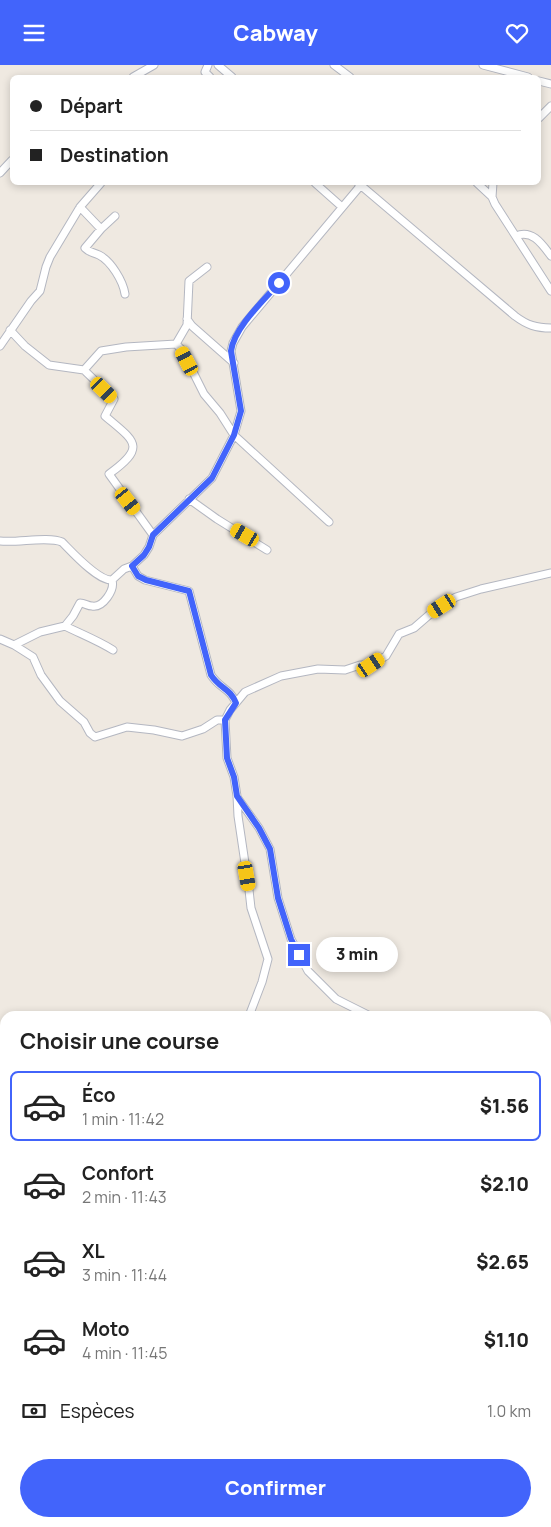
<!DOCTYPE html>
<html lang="fr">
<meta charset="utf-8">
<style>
:root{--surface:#fff;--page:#f2f2f2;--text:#222;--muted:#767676;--line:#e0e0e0;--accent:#4264fb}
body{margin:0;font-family:Manrope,sans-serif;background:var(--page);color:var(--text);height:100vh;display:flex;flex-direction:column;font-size:19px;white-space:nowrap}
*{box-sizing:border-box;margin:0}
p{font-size:16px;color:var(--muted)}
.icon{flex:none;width:28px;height:28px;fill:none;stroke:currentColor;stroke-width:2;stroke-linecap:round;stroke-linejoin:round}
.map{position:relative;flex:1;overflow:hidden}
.side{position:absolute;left:0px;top:946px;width:551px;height:516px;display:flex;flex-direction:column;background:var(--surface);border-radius:15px 15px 0 0;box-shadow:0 2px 8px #0003}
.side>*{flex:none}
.guide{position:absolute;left:10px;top:10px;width:531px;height:110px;border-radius:8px;box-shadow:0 2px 8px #0003;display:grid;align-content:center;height:110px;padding:0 20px;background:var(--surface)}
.end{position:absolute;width:22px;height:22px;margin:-11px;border:6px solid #4264fb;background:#fff;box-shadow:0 0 0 2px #fff}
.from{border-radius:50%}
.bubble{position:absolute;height:35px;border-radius:18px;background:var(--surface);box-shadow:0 2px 8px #0003;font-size:16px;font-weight:800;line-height:35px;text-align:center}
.car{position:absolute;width:15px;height:30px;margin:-15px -8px;border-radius:6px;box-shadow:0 0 4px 1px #0007;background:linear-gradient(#f5c518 24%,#345 0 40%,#f5c518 0 76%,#345 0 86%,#f5c518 0)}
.guide b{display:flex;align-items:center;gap:18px;height:48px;font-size:19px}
.guide b+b{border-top:1px solid var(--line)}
.guide i{width:12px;height:12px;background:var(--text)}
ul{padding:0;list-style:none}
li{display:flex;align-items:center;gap:15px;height:70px;margin:0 10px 8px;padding:0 10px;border:2px solid transparent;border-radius:8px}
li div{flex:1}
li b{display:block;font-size:19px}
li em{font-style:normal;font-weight:800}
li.on{border-color:var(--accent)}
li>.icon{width:45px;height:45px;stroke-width:1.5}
h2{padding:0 20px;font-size:22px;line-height:60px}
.pay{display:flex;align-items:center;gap:12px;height:55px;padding:0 20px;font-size:19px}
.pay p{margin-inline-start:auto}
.cta{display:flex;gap:10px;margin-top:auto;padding:10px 20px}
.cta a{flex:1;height:58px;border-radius:30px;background:var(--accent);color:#fff;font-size:20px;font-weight:800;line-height:58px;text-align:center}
header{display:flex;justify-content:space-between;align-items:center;height:65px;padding:0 20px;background:var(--accent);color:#fff;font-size:22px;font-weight:800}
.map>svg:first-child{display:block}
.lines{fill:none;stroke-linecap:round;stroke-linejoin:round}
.minor-casing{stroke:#b4b7c1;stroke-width:9}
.minor{stroke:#fff;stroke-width:7}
.route{stroke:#4264fb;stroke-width:6}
</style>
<header><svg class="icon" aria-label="menu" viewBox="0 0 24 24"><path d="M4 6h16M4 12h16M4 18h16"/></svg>Cabway<svg class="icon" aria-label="heart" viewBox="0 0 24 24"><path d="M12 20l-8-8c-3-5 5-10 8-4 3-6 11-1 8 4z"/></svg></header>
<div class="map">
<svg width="551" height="1462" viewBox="0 0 551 1462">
<rect width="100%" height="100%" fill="#efe9e1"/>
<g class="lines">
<g class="minor-casing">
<path id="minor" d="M208 0 205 7 210 12
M218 0 232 12
M334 0 350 12
M483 0 528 12
M133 12 154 0
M539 16 551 19
M539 53 551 41
M0 108 12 95
M315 118 342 142
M358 118 515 251C527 260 536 263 551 263
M477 118 492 132
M493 118 492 132 495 139 551 226
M80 142 101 164
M115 151 101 164 85 183C90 188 93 187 99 190 111 196 123 216 125 229
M516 171C532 164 542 179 551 191
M207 202 189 216 187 260 176 279 182 285 204 329 220 348 234 370 329 457
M187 254 192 261 234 298
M10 265 25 281 49 300 84 305 114 334 105 351C134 376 148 381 109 409L153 470
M0 281 31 236 40 226 46 202 50 192 80 142 101 118
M84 305 101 286 126 282 176 279
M189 434 217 454 267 485
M0 476C18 478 48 471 62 477 72 487 98 516 112 515
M132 501 138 511 145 515 189 526 211 610C220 624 230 623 236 638
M65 561C81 569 97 575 113 585
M0 574 14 580 33 592 41 610 60 636 84 657 90 668 95 672 127 662 154 665 182 671 203 664 217 655H225
M14 580 40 567 65 561 73 551 80 538C85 538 87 541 92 541 103 543 115 525 112 515L124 504 132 501 144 490 149 482 153 470 212 413 234 370 241 346 231 286 233 278 242 262 361 120
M237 732 259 763 270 784 278 833 291 874 308 906 336 934 370 951
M249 951 262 917 268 894 251 843 249 825 238 751 237 731 234 712 227 693 225 655 230 645 245 627 281 611 318 604 345 605 360 600H371L386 591 399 569 414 563 429 550 456 532 481 524 551 508
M546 1068 551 1067
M0 1136 5 1141
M546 1330 551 1336
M546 1396H551
M446 1458V1462
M102 1462 106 1458"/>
</g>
<use href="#minor" class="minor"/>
</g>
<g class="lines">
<path class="route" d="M279 218C263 236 234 263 231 286L241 346 234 370 212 413 153 470 149 482 144 490 132 501 138 511 146 515 189 526 211 610C220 624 230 623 236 638L225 655 227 693 234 712 237 731 259 763 270 784 278 833 291 874 299 890"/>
</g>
</svg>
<i class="end from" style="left:279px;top:218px"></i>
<i class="end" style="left:299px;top:890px"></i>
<div class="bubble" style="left:316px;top:872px;width:82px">3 min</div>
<i class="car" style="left:187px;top:296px;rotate:332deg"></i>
<i class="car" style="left:104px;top:325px;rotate:134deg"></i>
<i class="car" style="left:128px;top:436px;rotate:142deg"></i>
<i class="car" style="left:245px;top:470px;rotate:300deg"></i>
<i class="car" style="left:442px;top:541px;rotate:237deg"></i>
<i class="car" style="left:371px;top:600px;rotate:56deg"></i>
<i class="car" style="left:247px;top:811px;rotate:170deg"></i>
<div class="guide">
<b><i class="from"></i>Départ</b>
<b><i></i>Destination</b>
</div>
<section class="side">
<h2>Choisir une course</h2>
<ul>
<li class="on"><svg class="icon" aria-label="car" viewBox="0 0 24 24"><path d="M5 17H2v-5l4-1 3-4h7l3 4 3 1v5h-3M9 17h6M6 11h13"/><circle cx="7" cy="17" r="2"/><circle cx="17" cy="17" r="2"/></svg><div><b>Éco</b><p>1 min · 11:42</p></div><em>$1.56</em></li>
<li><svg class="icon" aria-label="car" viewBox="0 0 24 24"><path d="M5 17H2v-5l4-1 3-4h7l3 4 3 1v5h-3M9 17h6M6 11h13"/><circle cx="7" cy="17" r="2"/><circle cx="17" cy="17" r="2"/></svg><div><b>Confort</b><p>2 min · 11:43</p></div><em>$2.10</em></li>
<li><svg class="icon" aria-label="car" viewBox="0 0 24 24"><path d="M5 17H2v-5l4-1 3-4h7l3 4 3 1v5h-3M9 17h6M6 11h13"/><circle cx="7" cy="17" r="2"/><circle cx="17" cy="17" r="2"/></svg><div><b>XL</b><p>3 min · 11:44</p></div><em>$2.65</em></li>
<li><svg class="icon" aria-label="car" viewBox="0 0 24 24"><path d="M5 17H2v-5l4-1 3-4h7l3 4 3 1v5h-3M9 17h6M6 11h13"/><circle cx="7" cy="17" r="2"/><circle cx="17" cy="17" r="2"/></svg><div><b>Moto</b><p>4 min · 11:45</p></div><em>$1.10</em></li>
</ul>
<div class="pay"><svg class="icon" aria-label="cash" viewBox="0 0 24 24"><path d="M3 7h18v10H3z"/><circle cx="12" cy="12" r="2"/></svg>Espèces<p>1.0 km</p></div>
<div class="cta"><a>Confirmer</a></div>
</section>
</div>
